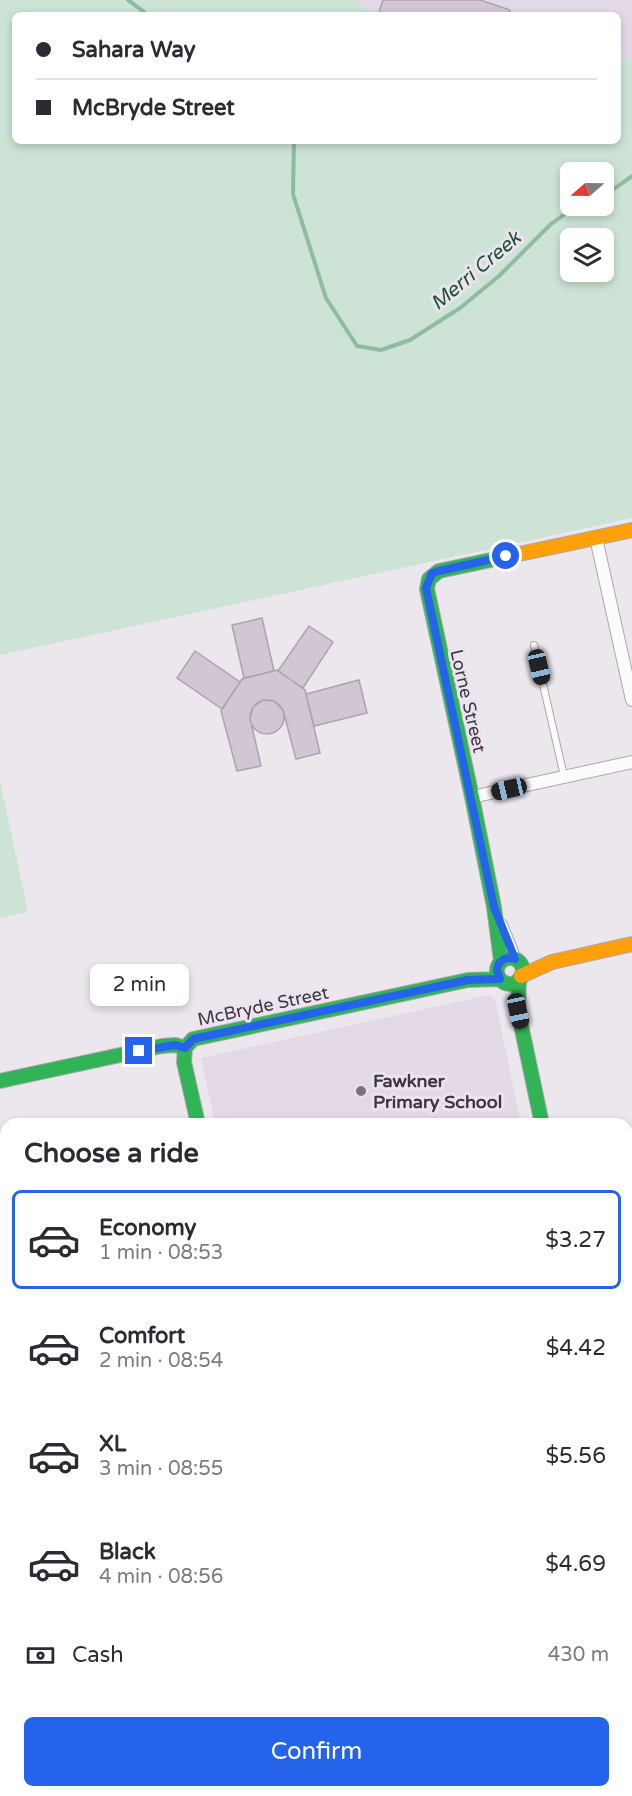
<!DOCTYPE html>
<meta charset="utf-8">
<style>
:root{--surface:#fff;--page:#f2f2f3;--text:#2b2b33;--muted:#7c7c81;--line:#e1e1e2;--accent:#2563eb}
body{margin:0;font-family:"Varela Round",sans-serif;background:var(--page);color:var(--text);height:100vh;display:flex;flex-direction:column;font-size:22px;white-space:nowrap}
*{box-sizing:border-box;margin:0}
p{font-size:20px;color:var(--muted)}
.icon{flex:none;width:33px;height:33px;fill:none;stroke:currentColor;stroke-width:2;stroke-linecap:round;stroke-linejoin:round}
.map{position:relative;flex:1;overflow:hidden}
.panel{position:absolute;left:0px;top:1118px;width:633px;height:680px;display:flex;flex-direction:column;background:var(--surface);border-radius:18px 18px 0 0;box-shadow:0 3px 9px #0003}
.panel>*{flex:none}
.top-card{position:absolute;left:12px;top:12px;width:609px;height:132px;border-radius:9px;box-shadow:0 3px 9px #0003;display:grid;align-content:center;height:132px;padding:0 24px;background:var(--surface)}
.needle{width:39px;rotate:250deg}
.buttons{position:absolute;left:560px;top:162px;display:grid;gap:12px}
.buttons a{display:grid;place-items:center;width:54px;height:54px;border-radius:9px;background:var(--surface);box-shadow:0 3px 9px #0003;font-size:30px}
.end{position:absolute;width:27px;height:27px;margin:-14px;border:8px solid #2563eb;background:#fff;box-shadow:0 0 0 3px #fff}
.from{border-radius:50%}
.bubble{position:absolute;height:42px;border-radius:9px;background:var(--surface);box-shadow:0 3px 9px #0003;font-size:20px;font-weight:600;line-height:42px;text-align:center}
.car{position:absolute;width:18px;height:36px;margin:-18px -9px;border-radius:8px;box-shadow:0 0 4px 2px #0007;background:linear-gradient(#222 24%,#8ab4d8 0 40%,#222 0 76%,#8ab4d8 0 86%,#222 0)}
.top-card b{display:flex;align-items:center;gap:21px;height:57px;font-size:22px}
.top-card b+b{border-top:2px solid var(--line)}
.top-card i{width:15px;height:15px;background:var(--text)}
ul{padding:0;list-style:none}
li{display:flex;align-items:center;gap:18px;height:99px;margin:0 12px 9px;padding:0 12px;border:3px solid transparent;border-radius:9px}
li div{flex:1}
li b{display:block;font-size:22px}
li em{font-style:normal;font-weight:600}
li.current{border-color:var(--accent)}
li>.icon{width:54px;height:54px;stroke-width:1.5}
h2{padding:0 24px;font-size:27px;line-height:72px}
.pay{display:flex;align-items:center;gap:15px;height:66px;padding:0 24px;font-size:22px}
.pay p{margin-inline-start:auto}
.primary-button{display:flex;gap:12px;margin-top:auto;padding:12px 24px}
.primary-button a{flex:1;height:69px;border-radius:9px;background:var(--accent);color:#fff;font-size:24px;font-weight:600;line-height:69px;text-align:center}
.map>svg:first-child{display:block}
.built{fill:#e3d8e6}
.green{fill:#cce3d5;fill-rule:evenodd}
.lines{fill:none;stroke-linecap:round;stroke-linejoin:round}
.stream{stroke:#8ebca0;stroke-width:4}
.building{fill:#d2c6d4;stroke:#a9a5a9;stroke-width:1.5}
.lane-casing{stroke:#aca7ac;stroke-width:8}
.street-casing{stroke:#aca7ac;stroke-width:14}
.fast-casing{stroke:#aca7ac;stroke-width:16}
.slow-casing{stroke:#aca7ac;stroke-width:16}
.lane{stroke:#fcfbfc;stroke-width:6}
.street{stroke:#fcfbfc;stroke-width:12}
.fast{stroke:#30b455;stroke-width:14}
.slow{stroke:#ff9f0a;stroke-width:14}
.route{stroke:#2563eb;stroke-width:8}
.poi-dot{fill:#79747a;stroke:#ede3f0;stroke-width:2}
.labels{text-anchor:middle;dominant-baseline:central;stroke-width:6;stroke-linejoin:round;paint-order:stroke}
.street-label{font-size:18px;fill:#3b373c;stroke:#ede3f0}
.poi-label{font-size:18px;font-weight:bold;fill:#3b373c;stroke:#ede3f0;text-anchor:start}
.water-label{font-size:20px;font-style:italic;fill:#1c5033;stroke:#ede3f0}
</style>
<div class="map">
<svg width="632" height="1796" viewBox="0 0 632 1796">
<rect width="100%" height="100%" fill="#ece6ed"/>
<path class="built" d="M353 0H632V56L618 66V15H376Z
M489 995 495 1000 521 1123H215L201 1058Z"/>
<path class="green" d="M0 0H353L376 15H15V141H618V66L632 56V518L0 655ZM603 172V206H570V172ZM570 238H603V272H570Z
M0 781 28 912 0 918Z
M632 1736V1796H53L52 1791H627V1737Z"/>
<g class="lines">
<path class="stream" d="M128 0 148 15
M294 141 293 194 326 298 357 346 381 350 410 340 460 308 499 276 551 224 576 206
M603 194 614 189 632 176"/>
</g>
<path class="building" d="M383 0H480L510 10 509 15H378Z
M262 618 274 671 244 678 232 625Z
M309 626 333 642 303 688 278 671Z
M195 651 240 682 222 709 177 678Z
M277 670 305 690 320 753 296 759 283 710 274 701 263 700 253 707 250 718 261 766 237 771 221 711 242 679Z
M359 680 367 713 314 726 306 694Z
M250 717a17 17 0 1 1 34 0a17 17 0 1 1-34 0Z"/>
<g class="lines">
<g class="lane-casing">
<path id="lane" d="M534 645 564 776"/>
</g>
<g class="street-casing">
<path id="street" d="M596 538 632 700
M472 797 632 762
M501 925 515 959
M627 1149 632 1148
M0 1283 6 1281
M627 1343 632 1342
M0 1689 6 1688"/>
</g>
<g class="fast-casing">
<path id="fast" d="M497 971a13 13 0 1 1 26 0a13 13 0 1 1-26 0Z
M501 961 494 907 472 797 427 589 429 579 439 571 505 557
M519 979 518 1011 542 1124
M185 1048 184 1062 198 1124
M0 1081 162 1046 175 1045 185 1048 193 1039 468 980 500 979
M627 1511 632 1534"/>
</g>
<g class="slow-casing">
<path id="slow" d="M505 557 632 530
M521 976 552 962 632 944"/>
</g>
<use href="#lane" class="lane"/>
<use href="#street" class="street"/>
<use href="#fast" class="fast"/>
<use href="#slow" class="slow"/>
</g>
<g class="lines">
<path class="route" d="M139 1051 175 1045 185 1048 193 1039 468 980 500 979 497 970C498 960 506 956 515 959L494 907 426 588 432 573 439 571 506 556"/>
</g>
<circle class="poi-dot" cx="361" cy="1091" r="6"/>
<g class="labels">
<g class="street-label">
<text transform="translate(468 701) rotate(77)">Lorne Street</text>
<text transform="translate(263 1006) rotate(-12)">McBryde Street</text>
</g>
<g class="poi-label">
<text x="373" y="1081">Fawkner<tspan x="373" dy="21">Primary School</tspan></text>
</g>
<g class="water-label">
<text transform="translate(476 271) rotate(-40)">Merri Creek</text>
</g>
</g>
</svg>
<div class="buttons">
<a><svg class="needle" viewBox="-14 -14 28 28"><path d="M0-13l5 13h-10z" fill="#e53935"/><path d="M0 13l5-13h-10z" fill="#7c7c81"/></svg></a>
<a><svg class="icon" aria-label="layers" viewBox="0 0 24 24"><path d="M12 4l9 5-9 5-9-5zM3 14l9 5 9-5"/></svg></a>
</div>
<i class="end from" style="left:506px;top:556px"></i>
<i class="end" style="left:139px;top:1051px"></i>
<div class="bubble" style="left:90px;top:964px;width:99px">2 min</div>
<i class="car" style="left:539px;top:667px;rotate:167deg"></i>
<i class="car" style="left:509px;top:789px;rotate:257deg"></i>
<i class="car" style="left:518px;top:1011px;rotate:168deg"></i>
<div class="top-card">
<b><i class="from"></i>Sahara Way</b>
<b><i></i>McBryde Street</b>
</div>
<section class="panel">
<h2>Choose a ride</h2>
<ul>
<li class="current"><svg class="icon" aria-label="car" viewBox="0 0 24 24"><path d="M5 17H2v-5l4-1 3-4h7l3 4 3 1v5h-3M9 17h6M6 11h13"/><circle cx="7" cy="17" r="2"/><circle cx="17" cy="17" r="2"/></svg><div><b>Economy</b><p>1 min · 08:53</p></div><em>$3.27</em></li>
<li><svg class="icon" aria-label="car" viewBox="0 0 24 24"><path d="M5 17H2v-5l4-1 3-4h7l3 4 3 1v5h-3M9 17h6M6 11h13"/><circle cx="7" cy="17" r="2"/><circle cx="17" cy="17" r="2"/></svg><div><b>Comfort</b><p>2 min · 08:54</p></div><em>$4.42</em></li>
<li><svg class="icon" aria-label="car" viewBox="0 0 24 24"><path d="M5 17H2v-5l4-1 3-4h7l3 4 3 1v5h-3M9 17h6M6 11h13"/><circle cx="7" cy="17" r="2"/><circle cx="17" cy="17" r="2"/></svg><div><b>XL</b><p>3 min · 08:55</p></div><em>$5.56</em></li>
<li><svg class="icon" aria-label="car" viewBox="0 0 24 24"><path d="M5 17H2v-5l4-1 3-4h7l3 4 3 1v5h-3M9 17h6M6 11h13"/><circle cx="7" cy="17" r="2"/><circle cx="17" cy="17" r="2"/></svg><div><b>Black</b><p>4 min · 08:56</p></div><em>$4.69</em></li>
</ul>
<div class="pay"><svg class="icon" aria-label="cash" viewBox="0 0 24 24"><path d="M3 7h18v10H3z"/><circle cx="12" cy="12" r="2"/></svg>Cash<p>430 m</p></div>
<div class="primary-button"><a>Confirm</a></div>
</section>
</div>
